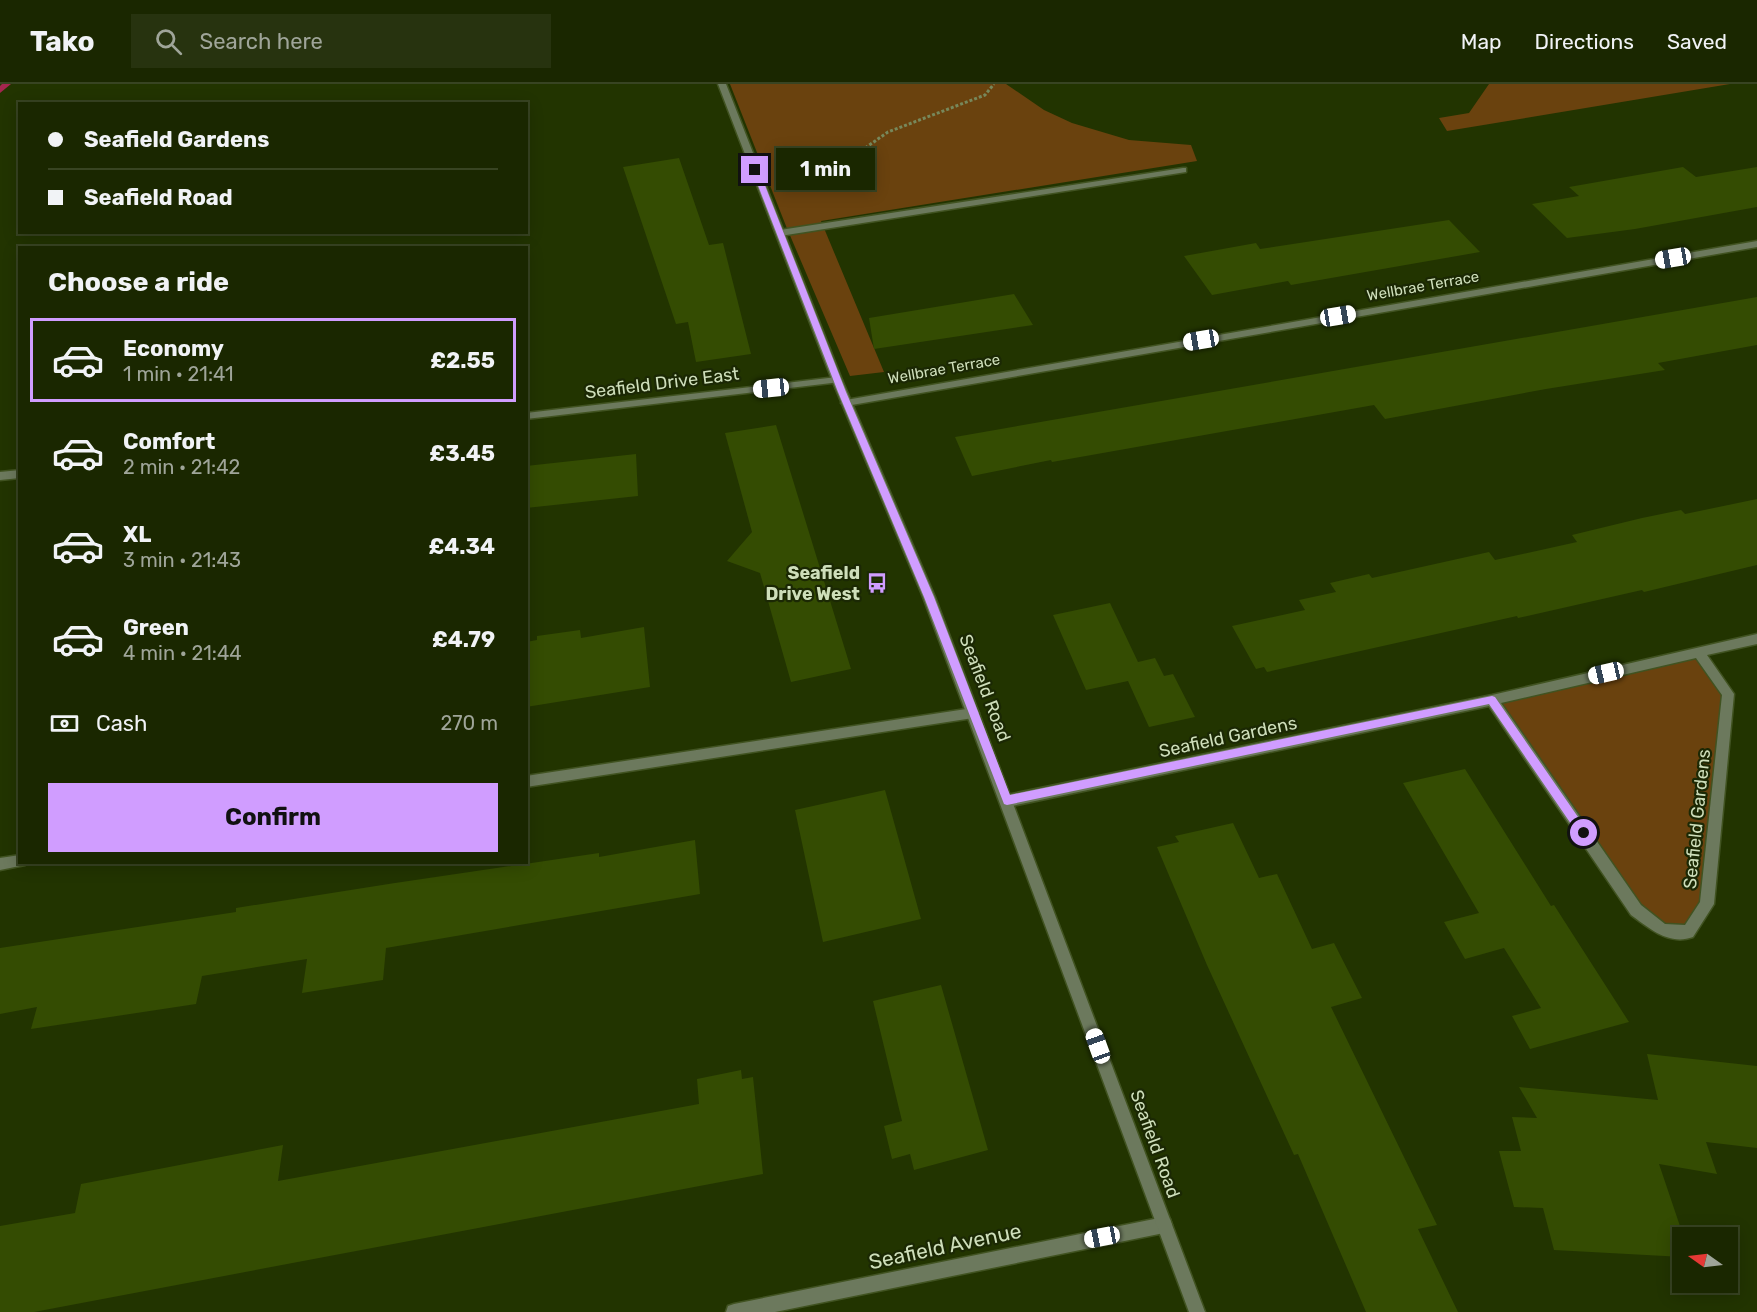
<!DOCTYPE html>
<meta charset="utf-8">
<style>
:root{--surface:#1a2700;--page:#27330f;--text:#f1f3f6;--muted:#9fa599;--line:#384422;--accent:#d09dff}
body{margin:0;font-family:Rubik,sans-serif;background:var(--page);color:var(--text);height:100vh;display:flex;flex-direction:column;font-size:22px;white-space:nowrap}
*{box-sizing:border-box;margin:0}
p{font-size:20px;color:var(--muted)}
.icon{flex:none;width:33px;height:33px;fill:none;stroke:currentColor;stroke-width:2;stroke-linecap:round;stroke-linejoin:round}
.map{position:relative;flex:1;overflow:hidden}
.panel{position:absolute;left:18px;top:162px;width:510px;height:618px;display:flex;flex-direction:column;background:var(--surface);border-radius:0px;box-shadow:0 3px 15px #0003,0 0 0 2px var(--line)}
.panel>*{flex:none}
.hud{position:absolute;left:18px;top:18px;width:510px;height:132px;border-radius:0px;box-shadow:0 3px 15px #0003,0 0 0 2px var(--line);display:grid;align-content:center;height:132px;padding:0 30px;background:var(--surface)}
.needle{width:39px;rotate:284deg}
.buttons{position:absolute;left:1672px;top:1143px;display:grid;gap:12px}
.buttons a{display:grid;place-items:center;width:66px;height:66px;border-radius:0px;background:var(--surface);box-shadow:0 3px 15px #0003,0 0 0 2px var(--line);font-size:30px}
.end{position:absolute;width:27px;height:27px;margin:-14px;border:8px solid #d09dff;background:#111;box-shadow:0 0 0 3px #111}
.from{border-radius:50%}
.bubble{position:absolute;height:42px;border-radius:0px;background:var(--surface);box-shadow:0 3px 15px #0003,0 0 0 2px var(--line);font-size:20px;font-weight:700;line-height:42px;text-align:center}
.car{position:absolute;width:18px;height:36px;margin:-18px -9px;border-radius:8px;box-shadow:0 0 4px 2px #0007;background:linear-gradient(#fff 24%,#345 0 40%,#fff 0 76%,#345 0 86%,#fff 0)}
.hud b{display:flex;align-items:center;gap:21px;height:57px;font-size:22px}
.hud b+b{border-top:2px solid var(--line)}
.hud i{width:15px;height:15px;background:var(--text)}
ul{padding:0;list-style:none}
li{display:flex;align-items:center;gap:18px;height:84px;margin:0 12px 9px;padding:0 18px;border:3px solid transparent;border-radius:0px}
li div{flex:1}
li b{display:block;font-size:22px}
li em{font-style:normal;font-weight:700}
li.on{border-color:var(--accent)}
li>.icon{width:54px;height:54px;stroke-width:1.5}
h2{padding:0 30px;font-size:27px;line-height:72px}
.pay{display:flex;align-items:center;gap:15px;height:66px;padding:0 30px;font-size:22px}
.pay p{margin-inline-start:auto}
.primary-button{display:flex;gap:12px;margin-top:auto;padding:12px 30px}
.primary-button a{flex:1;height:69px;border-radius:0px;background:var(--accent);color:#111;font-size:24px;font-weight:700;line-height:69px;text-align:center}
header{display:flex;align-items:center;gap:36px;box-sizing:border-box;height:84px;padding:0 30px;background:var(--surface);border-bottom:2px solid var(--line)}
header strong{font-size:28px}
nav{display:flex;gap:33px;margin-inline-start:auto;font-size:21px}
.search{width:420px;height:54px;background:var(--page);display:flex;align-items:center;gap:15px;box-sizing:border-box;padding:0 21px;border-radius:0px;color:var(--muted);font-size:22px}
.map>svg:first-child{display:block}
.green{fill:#6a420e}
.lines{fill:none;stroke-linecap:round;stroke-linejoin:round}
.stream{fill:#a4264e;fill-rule:evenodd}
.building{fill:#344c02}
.service-casing{stroke:#415321;stroke-width:3}
.minor-casing{stroke:#415321;stroke-width:3}
.tertiary-casing{stroke:#415321;stroke-width:3}
.path{stroke:#77885b;stroke-width:3;stroke-dasharray:3 2;stroke-linecap:butt}
.service{fill:#6c795d;fill-rule:evenodd}
.minor{fill:#6c795d;fill-rule:evenodd}
.tertiary{fill:#6c795d;fill-rule:evenodd}
.route{fill:#d09dff}
.labels{text-anchor:middle;dominant-baseline:central;stroke-width:4.5;stroke-linejoin:round;paint-order:stroke}
.far-street-label{font-size:15px;fill:#cedeba;stroke:#1b2804}
.street-label{font-size:18px;fill:#cedeba;stroke:#1b2804}
.poi-label{font-size:18px;font-weight:bold;fill:#cedeba;stroke:#1b2804;text-anchor:end}
.near-street-label{font-size:21px;fill:#cedeba;stroke:#1b2804}
</style>
<header>
<strong>Tako</strong>
<div class="search"><svg class="icon" aria-label="search" viewBox="0 0 24 24"><circle cx="10" cy="10" r="6"/><path d="M15 15l6 6"/></svg>Search here</div>
<nav><a>Map</a><a>Directions</a><a>Saved</a></nav>
</header>
<div class="map">
<svg width="1757" height="1228" viewBox="0 0 1757 1228">
<rect width="100%" height="100%" fill="#223400"/>
<path class="green" d="M730 0H1006L1044 26 1072 39 1129 56 1191 61 1197 77 821 137 884 288 850 292 786 142Z
M1489 0H1730L1447 47 1439 34 1469 29Z
M1698 568 1728 610 1707 820 1688 848 1662 846 1636 826 1492 616Z"/>
<g class="lines">
<path class="stream" d="M2 0H11L0 9V2Z"/>
</g>
<path class="building" d="M679 74 709 161 723 159 751 270 696 278 688 238 676 240 623 83Z
M1683 83 1696 93 1757 83V123L1635 145 1567 154 1532 120 1579 112 1569 103Z
M1449 136 1480 168 1291 201 1288 197 1212 211 1184 172 1256 159 1260 165Z
M1014 210 1033 241 874 265 869 234Z
M1757 213V261L1658 279 1665 286 1546 305 1385 335 1374 321 1052 378 1051 376 972 392 955 353Z
M776 341 851 585 791 598 760 489 727 477 752 448 725 349Z
M636 370 638 412 526 424V382Z
M1757 415V481L1644 508 1642 506 1518 534 1517 532 1267 588 1264 583 1256 585 1232 542 1305 526 1299 516 1336 508 1330 499 1369 490 1372 494 1489 468 1495 476 1577 458 1572 451 1642 434 1681 426 1685 430Z
M1110 519 1138 578 1155 574 1164 592 1173 590 1195 633 1149 643 1128 597 1086 606 1053 531Z
M644 543 650 603 526 623V558L537 556V552L580 546 581 554Z
M1465 685 1551 822 1554 821 1629 938 1530 965 1512 932 1541 924 1504 864 1465 875 1444 838 1479 829 1403 699Z
M885 706 921 835 823 858 795 726Z
M1233 739 1259 794 1277 790 1312 865 1334 859 1362 914 1331 923 1437 1141 1418 1145 1458 1228H1366L1298 1070 1294 1071 1207 881 1157 763 1179 758 1175 752Z
M695 756 700 810 386 864 383 896 302 909 307 875 202 892 196 920 31 945 37 923 0 930V864L236 828V824L395 799 599 769V773Z
M941 901 988 1066 914 1086 910 1070 892 1075 884 1042 902 1037 873 917Z
M1647 970 1757 982V1064L1706 1058 1717 1090 1659 1080 1683 1151V1173L1554 1166 1543 1124 1514 1123 1499 1067H1521L1512 1033 1537 1034 1519 1003 1658 1016Z
M741 986 742 995 753 993 763 1090 34 1228H0V1142L75 1129 81 1100 283 1061 278 1097 699 1020 697 995Z"/>
<g class="lines">
<g class="service-casing">
<path id="service" d="M1183 84H1186V88L780 152 776 149 780 146Z"/>
</g>
<g class="minor-casing">
<path id="minor" d="M1757 157V163L846 322 841 319 846 316Z
M837 293 842 296 840 298 526 335V329Z
M20 386V394L0 396V388Z
M1757 550V560L1707 571 1734 610 1714 820 1693 853C1669 862 1649 844 1631 831L1489 622 1007 723 1002 721 1001 717 1002 713 1007 711 1492 611ZM1696 574 1722 611 1700 818 1685 841 1665 840 1641 821 1501 619Z
M973 624 977 625 979 629 977 633 973 634 526 703V692Z
M20 771V778H26L25 781 0 786V774Z
M1164 1133 1170 1135 1172 1141 1170 1147 1164 1149 775 1228H726L728 1222 734 1220Z"/>
</g>
<g class="tertiary-casing">
<path id="tertiary" d="M718 0H726L842 296 935 513 1205 1228H1189L923 513 832 296Z"/>
</g>
<path class="path" d="M827 96 855 71 888 48 985 11 994 0"/>
<use href="#service" class="service"/>
<use href="#minor" class="minor"/>
<use href="#tertiary" class="tertiary"/>
</g>
<path class="route" d="M755 84 759 86 846 308 934 513 1010 711 1492 612 1495 613 1587 746V753H1580L1489 620 1007 721 1004 720 924 513 838 308 752 86Z"/>
<defs>
<g id="bus-bare" transform="scale(1.62)"><path d="M-5-6H5V4H4V6H2V4H-2V6H-4V4H-5ZM-3.5-4V0h7V-4ZM-3.5 1.2v1.5H-2V1.2ZM2 1.2v1.5H3.5V1.2Z" fill="#d09dff" stroke="#1b2804" stroke-width="2.5" paint-order="stroke"/></g>
</defs>
<g fill-rule="evenodd">
<use href="#bus-bare" x="877" y="499"/>
</g>
<g class="labels">
<g class="far-street-label">
<text transform="translate(1423 202) rotate(-10)">Wellbrae Terrace</text>
<text transform="translate(944 285) rotate(-10)">Wellbrae Terrace</text>
</g>
<g class="street-label">
<text transform="translate(662 299) rotate(-7)">Seafield Drive East</text>
<text transform="translate(985 604) rotate(69)">Seafield Road</text>
<text transform="translate(1228 653) rotate(-12)">Seafield Gardens</text>
<text transform="translate(1697 735) rotate(-84)">Seafield Gardens</text>
<text transform="translate(1155 1060) rotate(70)">Seafield Road</text>
</g>
<g class="poi-label">
<text x="860" y="489">Seafield<tspan x="860" dy="21">Drive West</tspan></text>
</g>
<g class="near-street-label">
<text transform="translate(945 1162) rotate(-12)">Seafield Avenue</text>
</g>
</g>
</svg>
<div class="buttons">
<a><svg class="needle" viewBox="-14 -14 28 28"><path d="M0-13l5 13h-10z" fill="#e53935"/><path d="M0 13l5-13h-10z" fill="#9fa599"/></svg></a>
</div>
<i class="end from" style="left:1584px;top:749px"></i>
<i class="end" style="left:755px;top:86px"></i>
<div class="bubble" style="left:776px;top:64px;width:99px">1 min</div>
<i class="car" style="left:1673px;top:174px;rotate:260deg"></i>
<i class="car" style="left:1338px;top:232px;rotate:80deg"></i>
<i class="car" style="left:1201px;top:256px;rotate:260deg"></i>
<i class="car" style="left:771px;top:304px;rotate:264deg"></i>
<i class="car" style="left:1606px;top:589px;rotate:257deg"></i>
<i class="car" style="left:1098px;top:962px;rotate:340deg"></i>
<i class="car" style="left:1102px;top:1153px;rotate:259deg"></i>
<div class="hud">
<b><i class="from"></i>Seafield Gardens</b>
<b><i></i>Seafield Road</b>
</div>
<section class="panel">
<h2>Choose a ride</h2>
<ul>
<li class="on"><svg class="icon" aria-label="car" viewBox="0 0 24 24"><path d="M5 17H2v-5l4-1 3-4h7l3 4 3 1v5h-3M9 17h6M6 11h13"/><circle cx="7" cy="17" r="2"/><circle cx="17" cy="17" r="2"/></svg><div><b>Economy</b><p>1 min · 21:41</p></div><em>£2.55</em></li>
<li><svg class="icon" aria-label="car" viewBox="0 0 24 24"><path d="M5 17H2v-5l4-1 3-4h7l3 4 3 1v5h-3M9 17h6M6 11h13"/><circle cx="7" cy="17" r="2"/><circle cx="17" cy="17" r="2"/></svg><div><b>Comfort</b><p>2 min · 21:42</p></div><em>£3.45</em></li>
<li><svg class="icon" aria-label="car" viewBox="0 0 24 24"><path d="M5 17H2v-5l4-1 3-4h7l3 4 3 1v5h-3M9 17h6M6 11h13"/><circle cx="7" cy="17" r="2"/><circle cx="17" cy="17" r="2"/></svg><div><b>XL</b><p>3 min · 21:43</p></div><em>£4.34</em></li>
<li><svg class="icon" aria-label="car" viewBox="0 0 24 24"><path d="M5 17H2v-5l4-1 3-4h7l3 4 3 1v5h-3M9 17h6M6 11h13"/><circle cx="7" cy="17" r="2"/><circle cx="17" cy="17" r="2"/></svg><div><b>Green</b><p>4 min · 21:44</p></div><em>£4.79</em></li>
</ul>
<div class="pay"><svg class="icon" aria-label="cash" viewBox="0 0 24 24"><path d="M3 7h18v10H3z"/><circle cx="12" cy="12" r="2"/></svg>Cash<p>270 m</p></div>
<div class="primary-button"><a>Confirm</a></div>
</section>
</div>
